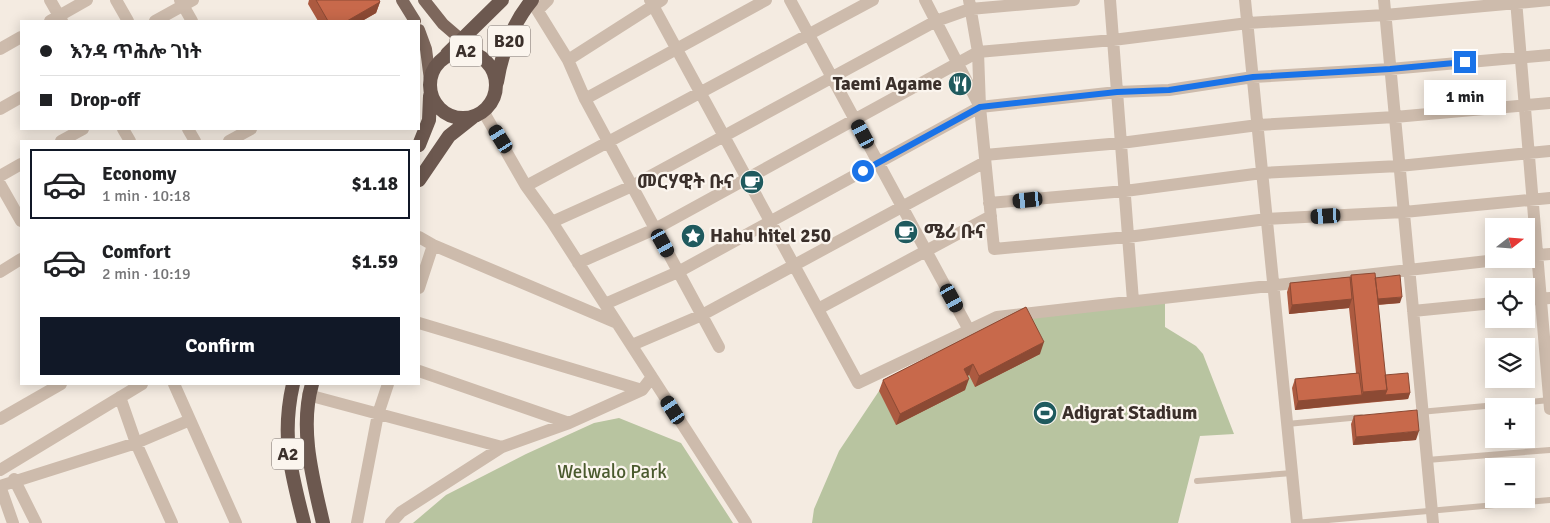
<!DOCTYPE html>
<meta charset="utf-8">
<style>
:root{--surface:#fff;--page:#f2f2f2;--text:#202124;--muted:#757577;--line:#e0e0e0;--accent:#111827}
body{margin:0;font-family:Signika,"Noto Sans Ethiopic",sans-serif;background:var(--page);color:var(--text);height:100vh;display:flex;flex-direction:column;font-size:19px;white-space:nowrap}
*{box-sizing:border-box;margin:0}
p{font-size:16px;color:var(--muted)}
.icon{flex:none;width:28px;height:28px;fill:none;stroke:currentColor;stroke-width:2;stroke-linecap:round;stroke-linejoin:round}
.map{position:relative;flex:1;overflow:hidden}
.sheet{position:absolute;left:20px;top:140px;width:400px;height:245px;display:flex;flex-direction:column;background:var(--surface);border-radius:0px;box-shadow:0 2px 12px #0003}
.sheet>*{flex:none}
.guide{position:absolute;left:20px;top:20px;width:400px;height:110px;border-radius:0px;box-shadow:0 2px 12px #0003;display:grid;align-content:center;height:110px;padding:0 20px;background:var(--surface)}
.needle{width:32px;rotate:73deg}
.tools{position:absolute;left:1485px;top:218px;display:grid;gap:10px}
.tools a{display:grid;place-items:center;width:50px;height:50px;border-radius:0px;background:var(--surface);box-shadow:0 2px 12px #0003;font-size:25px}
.end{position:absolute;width:22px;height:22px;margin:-11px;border:6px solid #1a73e8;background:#fff;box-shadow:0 0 0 2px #fff}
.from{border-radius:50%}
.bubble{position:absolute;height:35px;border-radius:0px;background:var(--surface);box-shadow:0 2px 12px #0003;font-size:16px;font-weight:700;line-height:35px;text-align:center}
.car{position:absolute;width:15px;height:30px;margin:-15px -8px;border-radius:6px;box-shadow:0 0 4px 1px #0007;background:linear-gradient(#222 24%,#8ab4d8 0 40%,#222 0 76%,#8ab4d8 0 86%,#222 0)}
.guide b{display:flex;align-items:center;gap:18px;height:48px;font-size:19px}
.guide b+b{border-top:1px solid var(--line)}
.guide i{width:12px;height:12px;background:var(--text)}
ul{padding:9px 0 0;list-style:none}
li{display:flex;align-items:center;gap:15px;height:70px;margin:0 10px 8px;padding:0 10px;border:2px solid transparent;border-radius:0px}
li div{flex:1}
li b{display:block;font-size:19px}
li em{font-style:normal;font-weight:700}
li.selected{border-color:var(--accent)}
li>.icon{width:45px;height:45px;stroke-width:1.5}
.cta{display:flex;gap:10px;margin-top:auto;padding:10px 20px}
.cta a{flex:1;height:58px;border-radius:0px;background:var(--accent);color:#fff;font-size:20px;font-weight:700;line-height:58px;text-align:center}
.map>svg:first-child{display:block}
.green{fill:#b8c4a0}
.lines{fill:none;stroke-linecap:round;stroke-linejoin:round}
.service{stroke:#cdbbac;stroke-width:6}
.minor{stroke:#cdbbac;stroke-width:12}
.tertiary{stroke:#cdbbac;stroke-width:12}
.primary{stroke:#7d675c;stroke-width:12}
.trunk{stroke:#6c584f;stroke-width:14}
.wall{fill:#ac5a40}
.shaded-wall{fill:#8c4a34}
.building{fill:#c8694b;stroke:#8c4a34}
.route{stroke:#1a73e8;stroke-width:6}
.labels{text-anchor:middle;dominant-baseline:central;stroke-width:4.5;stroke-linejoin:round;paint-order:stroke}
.shield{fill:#fbf5ee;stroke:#756b66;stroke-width:1}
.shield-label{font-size:18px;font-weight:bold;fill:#3b302b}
.poi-label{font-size:19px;font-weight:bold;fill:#3b302b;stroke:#fbf5ee;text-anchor:start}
.park-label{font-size:19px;fill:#4a5a2e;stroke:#fbf5ee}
</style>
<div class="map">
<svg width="1550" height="523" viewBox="0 0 1550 523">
<rect width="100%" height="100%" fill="#f4ebe1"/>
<path class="green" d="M1165 301V327L1196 346 1203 354 1234 434 1200 436 1178 523H812L814 509 839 451 879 391 1021 318Z
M619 418 681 443 733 523H413L446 495 526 454 594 423Z"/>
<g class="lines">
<path class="service" d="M1420 412 1550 400
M1287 424 1361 417
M1427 460 1550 450
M1197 481 1292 473
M1295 523 1550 500"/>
<path class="minor" d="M50 0 62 21
M116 0 128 21
M180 0 192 21
M531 0 568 60 585 99 719 347
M650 0 858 383 997 317 1505 259
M790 0 969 330
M925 0 978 103
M969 0 978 52 980 107 994 249 1128 237 1267 219 1404 212 1550 198
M1110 0 1133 301
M1245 0 1297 523
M1384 0 1433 523
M1516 0 1550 409
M538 10 548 0
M50 21 87 0
M0 49 21 37
M568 60 662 0
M585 99 766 0
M483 111 526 186 552 222 746 523
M123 129 130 141
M188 129 195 141
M61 141 83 129
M229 141 251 129
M985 155 1121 143 1258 125 1395 117 1550 103
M0 176 21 164
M0 184 21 221
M526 186 873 0
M989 203 1125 191 1262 173 1399 166 1550 151
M552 222 632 186 936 21 970 9 1074 0
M419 237 433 245 617 323
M1526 256 1550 254
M578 263 655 229 978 52 1113 40 1248 23 1385 15 1550 0
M0 272 21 259
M419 288 433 245
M1526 300 1550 298
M605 304 678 272 980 107 1117 92 1169 90 1253 77 1390 69 1550 55
M818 309 991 216
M1413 311 1494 303
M419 323 642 390
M632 345 702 315 985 162
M419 371 569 423
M174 384 236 523
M308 395 502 447
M120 397 136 443 172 523
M0 419 61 384
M0 470 142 384
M14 479 36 523
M0 486 136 443 190 420
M0 486 13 523
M357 523 378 414 388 384
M391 523 401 512 502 447 569 423 642 390 652 377"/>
<path class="tertiary" d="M155 21 193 0
M0 109 21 97"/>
<path class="primary" d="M402 0 415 21
M424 0 443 24 479 55
M419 30 426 49 430 80"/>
<path class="trunk" d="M430 85a33 33 0 1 1 66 0a33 33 0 1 1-66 0Z
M447 54 502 0
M497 82C502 52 513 23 532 0
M419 145 429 120 430 96
M419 180 449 136 473 117
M293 384C281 437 291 472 304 523
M312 384C299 429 313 479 323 523"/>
</g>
<path class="wall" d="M309 0H379L380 2 376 13 362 21H318L308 4Z
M1351 275 1375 278 1400 303 1378 305 1385 375 1410 393 1408 399 1295 410 1292 388 1295 379 1356 373 1349 308 1289 314 1287 292 1290 283 1350 277Z
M1026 307 1040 354 975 387 969 375 967 376 965 390 896 425 879 391 883 380Z
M1354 416 1416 440 1353 445 1351 424Z"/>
<path class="shaded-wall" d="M380 2 376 13 362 21H347Z
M1402 297 1400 303 1373 305 1375 299Z
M1352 299 1349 308 1289 314 1292 305Z
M1044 342 1040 354 975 387 979 376Z
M973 364 969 375 959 380 964 369Z
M969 379 965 390 896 425 900 414Z
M1387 390 1410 393 1408 399 1359 403 1363 392Z
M1362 395 1359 403 1295 410 1298 401Z
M1419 431 1416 440 1353 445 1356 437Z"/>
<path class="building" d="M316 0H379L380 2 347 21H328Z
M1375 273 1387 390 1363 392 1351 275Z
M1400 275 1402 297 1378 299 1375 278Z
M1350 277 1352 299 1292 305 1290 283Z
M1026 307 1044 342 979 376 973 364 964 369 969 379 900 414 883 380Z
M1359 373 1362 395 1298 401 1295 379Z
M1408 373 1410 393 1385 395 1387 390 1385 375Z
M1417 410 1419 431 1356 437 1354 416Z"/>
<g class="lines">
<path class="route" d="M863 171 980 107 1117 92 1169 90 1253 77 1390 69 1465 62"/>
</g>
<defs>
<g id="restaurant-disc" transform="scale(1.25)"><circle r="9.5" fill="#1f5a5e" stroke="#fbf5ee"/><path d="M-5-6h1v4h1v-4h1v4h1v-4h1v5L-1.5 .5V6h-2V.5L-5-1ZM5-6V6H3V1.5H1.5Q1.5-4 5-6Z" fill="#fff"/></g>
<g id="cafe-disc" transform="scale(1.25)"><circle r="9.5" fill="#1f5a5e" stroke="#fbf5ee"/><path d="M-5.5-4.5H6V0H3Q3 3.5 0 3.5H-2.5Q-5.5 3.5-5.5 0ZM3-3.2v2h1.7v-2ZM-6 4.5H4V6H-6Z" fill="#fff"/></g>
<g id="sight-disc" transform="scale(1.25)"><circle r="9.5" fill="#1f5a5e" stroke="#fbf5ee"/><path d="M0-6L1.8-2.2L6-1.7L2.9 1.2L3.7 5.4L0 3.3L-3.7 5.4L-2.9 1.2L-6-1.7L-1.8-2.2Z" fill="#fff"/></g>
<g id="stadium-disc" transform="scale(1.25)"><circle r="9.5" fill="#1f5a5e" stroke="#fbf5ee"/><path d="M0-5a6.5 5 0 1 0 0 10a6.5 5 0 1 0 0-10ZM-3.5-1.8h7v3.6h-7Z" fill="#fff"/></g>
</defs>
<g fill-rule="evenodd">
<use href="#restaurant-disc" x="960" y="84"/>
<use href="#cafe-disc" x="752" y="182"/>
<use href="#cafe-disc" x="906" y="232"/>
<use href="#sight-disc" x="693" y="236"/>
<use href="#stadium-disc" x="1045" y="413"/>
</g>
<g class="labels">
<g class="shield">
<rect x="488" y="25.5" width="42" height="31" rx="4"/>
<rect x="450" y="35.5" width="32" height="31" rx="4"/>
<rect x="272" y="438.5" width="32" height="31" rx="4"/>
</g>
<g class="shield-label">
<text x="509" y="41">B20</text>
<text x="466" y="51">A2</text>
<text x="288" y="454">A2</text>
</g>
<g class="poi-label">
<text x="942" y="84" text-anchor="end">Taemi Agame</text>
<text x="734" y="182" text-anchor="end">መርሃዊት ቡና</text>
<text x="924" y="232">ሜሪ ቡና</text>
<text x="710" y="236">Hahu hitel 250</text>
<text x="1062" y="413">Adigrat Stadium</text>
</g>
<g class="park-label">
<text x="612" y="472">Welwalo Park</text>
</g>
</g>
</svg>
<div class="tools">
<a><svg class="needle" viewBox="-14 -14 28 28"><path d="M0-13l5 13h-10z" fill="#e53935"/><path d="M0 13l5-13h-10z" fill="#757577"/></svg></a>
<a><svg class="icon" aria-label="locate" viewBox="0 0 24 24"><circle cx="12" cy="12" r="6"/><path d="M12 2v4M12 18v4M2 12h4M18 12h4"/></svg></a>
<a><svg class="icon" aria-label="layers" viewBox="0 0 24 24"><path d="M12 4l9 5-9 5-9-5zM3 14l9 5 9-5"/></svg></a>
<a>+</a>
<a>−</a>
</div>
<i class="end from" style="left:863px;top:171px"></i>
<i class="end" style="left:1465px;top:62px"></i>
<div class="bubble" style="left:1424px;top:80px;width:82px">1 min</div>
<i class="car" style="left:863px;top:134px;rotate:332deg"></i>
<i class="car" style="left:501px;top:139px;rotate:328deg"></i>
<i class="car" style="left:1028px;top:200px;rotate:264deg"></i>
<i class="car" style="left:1326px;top:216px;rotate:267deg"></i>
<i class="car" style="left:663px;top:243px;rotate:151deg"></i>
<i class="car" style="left:952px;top:298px;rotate:151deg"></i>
<i class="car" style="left:673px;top:410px;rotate:327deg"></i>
<div class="guide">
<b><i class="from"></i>እንዳ ጥሕሎ ገነት</b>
<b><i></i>Drop-off</b>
</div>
<section class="sheet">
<ul>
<li class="selected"><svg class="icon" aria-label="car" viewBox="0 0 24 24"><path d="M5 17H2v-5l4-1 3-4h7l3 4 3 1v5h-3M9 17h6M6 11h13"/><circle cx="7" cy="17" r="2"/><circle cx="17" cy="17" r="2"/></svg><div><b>Economy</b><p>1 min · 10:18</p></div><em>$1.18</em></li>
<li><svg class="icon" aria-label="car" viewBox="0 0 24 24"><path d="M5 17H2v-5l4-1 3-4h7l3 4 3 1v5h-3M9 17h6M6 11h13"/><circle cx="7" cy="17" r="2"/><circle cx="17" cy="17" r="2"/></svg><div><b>Comfort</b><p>2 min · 10:19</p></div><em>$1.59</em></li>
</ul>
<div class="cta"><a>Confirm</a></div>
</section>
</div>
